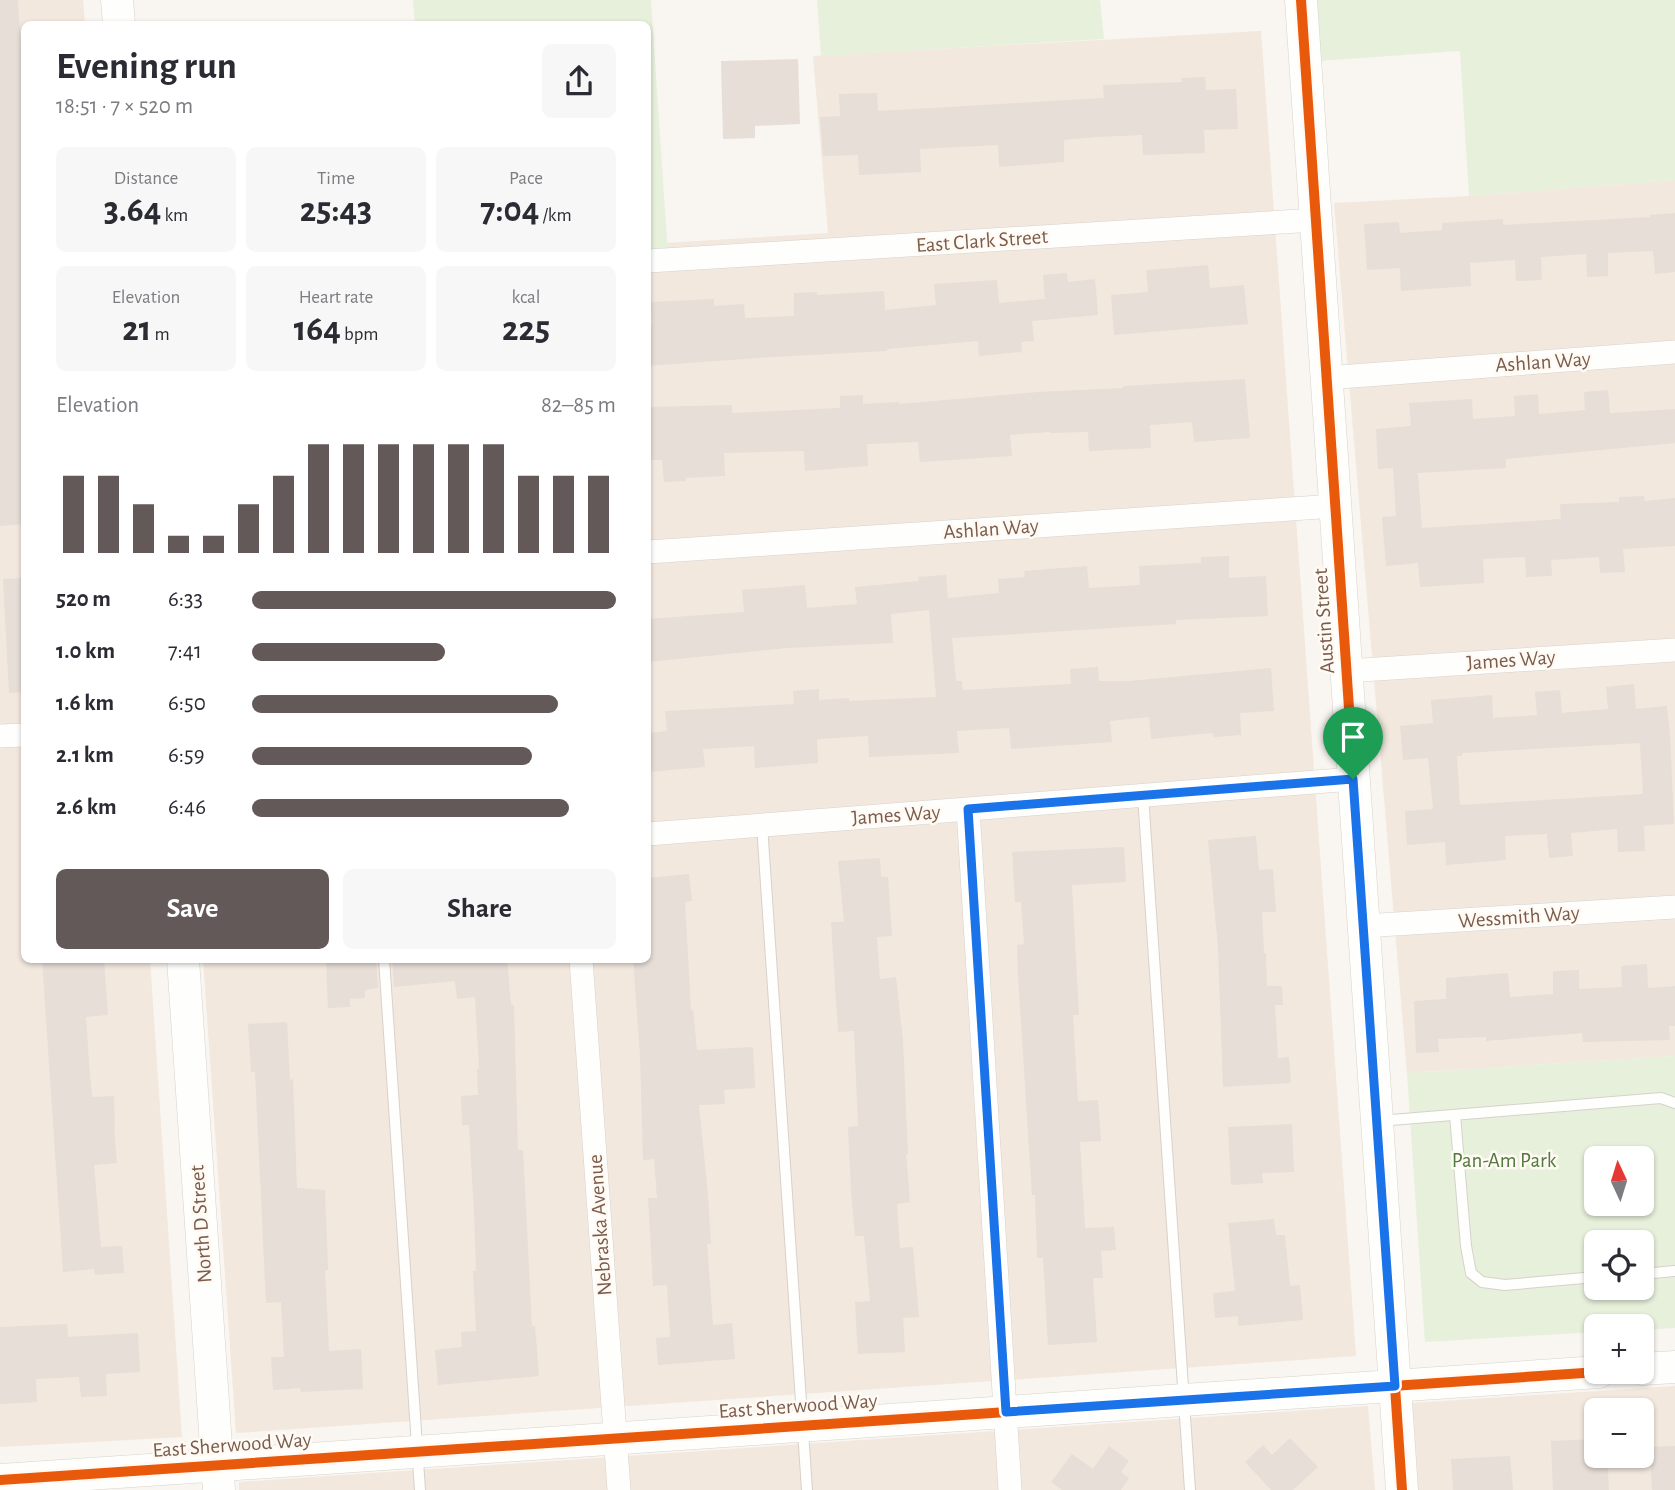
<!DOCTYPE html>
<html lang="en">
<head>
<meta charset="utf-8">
<style>
	body { margin:0; font-family:"Alegreya Sans",sans-serif; background:#f7f7f7; color:#2b2b33; height:100vh; display:flex; flex-direction:column; font-size:26px; white-space:nowrap }
	* { box-sizing:border-box; margin:0 }
	p { font-size:23px; color:#7c7c81 }
	.icon { flex:none; width:38px; height:38px; fill:none; stroke:currentColor; stroke-width:2; stroke-linecap:round; stroke-linejoin:round }
	.map { position:relative; flex:1; overflow:hidden }
	.side { position:absolute; left:21px; top:21px; width:630px; height:942px; display:flex; flex-direction:column; background:#fff; border-radius:10px; box-shadow:0 2px 5px #0004 }
	.side>* { flex:none }
	.needle { width:46px; rotate:356deg }
	.controls { position:absolute; left:1584px; top:1146px; display:grid; gap:14px }
	.controls a { display:grid; place-items:center; width:70px; height:70px; border-radius:10px; background:#fff; box-shadow:0 2px 5px #0004; font-size:35px }
	.pin { position:absolute; display:grid; place-items:center; width:60px; height:60px; color:#fff; margin:-72px -30px; border-radius:50% 50% 50% 0; rotate:-45deg; box-shadow:0 0 7px #0007 }
	.pin .icon { rotate:45deg }
	.round { display:grid; place-items:center; flex:none; width:74px; height:74px; border-radius:10px; background:#f7f7f7 }
	.head { display:flex; align-items:center; justify-content:space-between; height:119px; padding:0 35px }
	h1 { font-size:38px; font-weight:600; line-height:52px }
	.figures { display:grid; grid-template-columns:repeat(3,1fr); gap:10px; height:119px; padding:7px 35px }
	.figures div { display:grid; align-content:center; border-radius:10px; background:#f7f7f7; text-align:center }
	.figures b { font-size:35px; font-weight:600 }
	.figures small { font-size:19px; font-weight:400 }
	.figures p { font-size:19px }
	.chart { height:196px; padding:14px 35px }
	.chart p { display:flex; justify-content:space-between }
	.chart svg { width:100%; height:126px; margin-top:7px; stroke:#625958; stroke-width:6 }
	.action { display:flex; gap:14px; margin-top:auto; padding:14px 35px }
	.action a { flex:1; height:80px; border-radius:10px; background:#625958; color:#fff; font-size:28px; font-weight:600; line-height:80px; text-align:center }
	.action a+a { background:#f7f7f7; color:#2b2b33 }
	ul { padding:0 35px; list-style:none; font-size:23px }
	li { display:grid; grid-template-columns:112px 84px 1fr; align-items:center; height:52px }
	li i { height:18px; border-radius:9px; background:#625958 }
	.map>svg:first-child { display:block }
	.residential { fill:#f2e8de; fill-rule:evenodd }
	.green { fill:#e7f0db; fill-rule:evenodd }
	.building { fill:#e6ded7; fill-rule:evenodd }
	.lines { fill:none; stroke-linecap:round; stroke-linejoin:round }
	.lane-casing { stroke:#d7d1cb; stroke-width:12 }
	.street-casing { stroke:#d7d1cb; stroke-width:24 }
	.secondary-casing { stroke:#d9d2cb; stroke-width:33 }
	.lane { stroke:#fefefd; stroke-width:10 }
	.street { stroke:#fefefd; stroke-width:23 }
	.secondary { stroke:#fefefd; stroke-width:32 }
	.cycleway-casing { stroke:#fffaf3; stroke-width:15 }
	.cycleway { stroke:#e8590c; stroke-width:10 }
	.route-casing { stroke:#fff; stroke-width:14 }
	.route { stroke:#1a73e8; stroke-width:9 }
	.labels { text-anchor:middle; dominant-baseline:central; stroke-width:5; stroke-linejoin:round; paint-order:stroke }
	.street-label { font-size:21px; fill:#7a5c4d; stroke:#fffaf3 }
	.park-label { font-size:21px; fill:#537a41; stroke:#fffaf3 }
</style>
</head>
<body>
<div class="map">
<svg width="1675" height="1490" viewBox="0 0 1675 1490">
	<rect width="100%" height="100%" fill="#f9f5f0"/>
	<!-- residential -->
	<path class="residential" d="M0 0H83L85 24H24V959H150L182 1437 0 1447Z
		M1261 31 1356 1356 236 1433 203 959H648V244L828 233 813 56Z
		M1675 180V1056L1407 1073 1334 203 1469 196Z
		M1675 1386V1490H1416L1411 1403ZM1596 1410H1642V1456H1596Z
		M1368 1406 1375 1490H239V1482Z"/>
	<!-- green -->
	<path class="green" d="M413 0H651L669 270 648 271V24H415Z
		M817 0H1100L1104 39 821 56Z
		M1286 0H1675V180L1469 196 1460 51 1291 63Z
		M1675 1056V1328L1642 1330V1326H1596V1332L1425 1342 1407 1073ZM1596 1158H1642V1204H1596ZM1596 1242H1642V1288H1596Z"/>
	<!-- building -->
	<path class="building" d="M0 0H18L24 95V524L0 526Z
		M798 59 800 124 755 126V138L723 139 721 61Z
		M1205 77 1206 90 1236 89 1238 129 1204 130 1205 153 1143 155 1142 135 1097 137 1064 140V162L999 167 998 145 920 149 921 172 859 175 858 155 823 156 820 117 840 116 839 94 877 93 878 111 1104 98 1103 85 1182 82 1181 78Z
		M1675 213V272L1655 274 1653 251 1608 253V276L1587 277 1586 254 1541 257 1542 280 1516 281 1515 260 1470 263 1471 286 1401 291 1400 268 1367 270 1364 224 1399 222 1400 233 1442 230V223L1503 219V225L1650 217V215Z
		M1208 265 1210 288 1244 285 1248 324 1114 335 1111 295 1148 292 1146 270Z
		M1067 273 1068 282 1095 279 1098 315 1032 321 1034 341 1021 342 1022 352 979 356 978 341 887 349V351L772 357 648 366V325H652L651 302 714 299V306L744 304 745 318 794 316V293L817 292V295L884 291 885 310 936 305 934 284 997 280 999 303 1045 299 1043 275Z
		M1245 379 1250 438 1194 442 1192 422 1150 425 1151 448 1089 451 1088 432 1050 433V432L1010 435 1012 456 920 462 918 442 867 444 868 466 805 471 804 451 724 453 725 476 686 478V481L664 482 662 460H648V407L732 405V413L775 411 840 408V396L863 395V404L899 402V404L1038 392 1123 388V386Z
		M1608 390 1610 413 1675 409V443L1506 459V468L1418 473 1422 528 1561 519 1560 504 1619 502V497L1644 496 1645 501 1675 498V546L1623 549 1625 572 1600 573 1599 557 1551 560 1552 576 1526 577 1525 557 1483 559 1484 583 1420 587 1418 563 1386 566 1382 517 1396 516 1393 468 1378 469 1376 429 1411 426 1409 403 1472 399 1473 419 1515 416 1514 396 1538 394 1539 414 1585 410 1584 392Z
		M1229 556V578L1266 576 1268 616 1176 620V624L952 638 956 681H962L963 690 1071 684 1070 669 1098 667 1099 681H1129L1271 668 1274 711 1240 713 1241 735 1214 737 1213 733 1151 739 1149 717 1110 721 1112 742 1011 749 1009 728 957 731 959 753 869 757 868 736 817 739 818 763 755 768 754 746 703 749 705 767 649 772 648 733 667 731 665 711 794 704 793 691 819 689V700L849 698V701L936 697 929 610 891 614 893 643 786 648 648 662V619L744 612 742 590 805 585 807 608 857 604 855 587 919 581 918 577 946 575 948 598 999 593 998 579 1025 577 1024 571 1087 566 1089 588 1140 585 1139 566 1201 563V557Z
		M24 578V692L9 693 3 579Z
		M1634 684 1636 709 1667 706 1670 736 1674 824 1644 826 1645 851 1618 852 1617 829 1571 833 1573 856 1549 858 1547 834 1505 836 1506 860 1446 865 1445 842 1407 845 1405 811 1433 809 1428 758 1403 760 1400 726 1433 723 1431 700 1492 695 1493 718 1537 715 1535 692 1560 690 1562 713 1608 709 1606 687ZM1640 743 1643 794 1460 805 1457 756H1462V753Z
		M1256 836 1259 870 1273 869 1276 912H1262L1264 953H1266L1267 986H1282L1283 1005H1275L1278 1058 1289 1057 1291 1083 1223 1087 1218 948 1208 840Z
		M1124 847 1126 882 1072 885 1079 1015H1073L1078 1101 1098 1100 1101 1141 1080 1142 1085 1228 1114 1227 1116 1250 1101 1251 1103 1278H1093L1097 1342 1048 1345 1043 1258H1037L1035 1195H1032L1018 976 1017 945 1024 944 1021 902H1015L1012 852Z
		M880 858 881 877H888L892 936 877 937 880 979 896 977 903 1041 908 1154H906L910 1202 897 1204 900 1248 913 1247 919 1317 903 1318 905 1352 858 1354 855 1302 870 1301 864 1236H855L851 1191 848 1127 858 1126 854 1031 838 1032 831 922H844L838 861Z
		M689 874 692 901 685 902 691 1010H693L697 1050 753 1047 755 1088 724 1090 725 1104 699 1105 708 1195 711 1244H707L713 1325 732 1323 735 1359 658 1365 656 1338 670 1337 667 1285 653 1286 648 1198H657L654 1159 643 1160 640 1054 633 959H648V878Z
		M42 959H104L108 1015 86 1017 89 1062 92 1097 114 1096 115 1126H114L117 1163 94 1165 101 1247 122 1246 124 1273 95 1275 94 1269 63 1272Z
		M326 959H376L378 988 365 990V998L350 999V1007L328 1008Z
		M392 959H507L511 1005H514L518 1150H523L532 1326H535L539 1376 438 1385 435 1350 462 1347 461 1332 476 1331 473 1271H476L474 1212 469 1125H462L461 1096 478 1095 477 1069H479L475 997 457 999 455 981 394 987Z
		M1647 964 1648 988 1675 986V1026H1669L1670 1040 1583 1042 1582 1033 1486 1041V1037L1438 1039 1439 1052 1416 1053 1414 1001 1446 999V978L1508 973 1510 997 1553 994V971L1579 970V989L1622 987 1621 966Z
		M287 1022 290 1080 293 1079 297 1188 325 1190 328 1270H325L329 1351 361 1349 363 1389 301 1392 300 1388 273 1390 271 1357H284L281 1302 266 1303 255 1072H251L248 1024Z
		M1292 1124 1294 1172 1262 1173 1263 1183 1231 1185 1228 1127Z
		M1274 1219 1276 1235H1285L1290 1286 1300 1285 1303 1320 1238 1326V1316L1215 1318 1213 1293 1235 1291 1228 1223Z
		M67 1324 68 1337 138 1333 140 1372 106 1374 107 1396 81 1397 79 1377 36 1379 37 1402 0 1404V1327Z
		M1290 1438 1318 1467 1293 1490H1271L1245 1462 1263 1445 1272 1455Z
		M1596 1439V1456H1607L1609 1490H1553L1551 1441Z
		M1109 1446 1129 1461 1121 1472 1129 1478 1121 1490H1062L1051 1482 1072 1454 1093 1469Z
		M1675 1446V1490H1652L1650 1447Z
		M1510 1456 1513 1490H1453L1451 1459Z"/>
	<g class="lines">
		<!-- lane casing -->
		<g class="lane-casing">
			<path id="lane" d="M1143 795 1190 1490
				M762 825 807 1490
				M384 959 420 1490
				M1455 1115 1466 1246 1471 1273 1482 1282 1505 1285 1596 1277
				M1379 1121 1661 1098 1675 1103
				M1642 1274 1675 1271"/>
		</g>
		<!-- street casing -->
		<g class="street-casing">
			<path id="street" d="M648 261 1316 220
				M1326 378 1675 352
				M648 552 1335 506
				M1346 671 1675 650
				M0 736 24 735
				M968 809 1010 1490
				M648 834 1353 779
				M1363 926 1675 907
				M581 959 619 1490"/>
		</g>
		<!-- secondary casing -->
		<g class="secondary-casing">
			<path id="secondary" d="M117 0 119 24
				M1301 0 1402 1490
				M183 959 219 1490
				M1642 1369 1675 1367
				M0 1480 1599 1372"/>
		</g>
		<!-- lane -->
		<use href="#lane" class="lane"/>
		<!-- street -->
		<use href="#street" class="street"/>
		<!-- secondary -->
		<use href="#secondary" class="secondary"/>
		<!-- cycleway casing -->
		<g class="cycleway-casing">
			<path id="cycleway" d="M1301 0 1402 1490
				M0 1480 1599 1372"/>
		</g>
		<!-- cycleway -->
		<use href="#cycleway" class="cycleway"/>
	</g>
	<g class="lines">
		<!-- route casing -->
		<g class="route-casing">
			<path id="route" d="M1353 779 1395 1386 1006 1412 968 809Z"/>
		</g>
		<!-- route -->
		<use href="#route" class="route"/>
	</g>
	<g class="labels">
		<!-- street labels -->
		<g class="street-label">
			<text transform="translate(982 241) rotate(-4)">East Clark Street</text>
			<text transform="translate(1543 362) rotate(-4)">Ashlan Way</text>
			<text transform="translate(991 529) rotate(-4)">Ashlan Way</text>
			<text transform="translate(1324 621) rotate(-94)">Austin Street</text>
			<text transform="translate(1511 660) rotate(-4)">James Way</text>
			<text transform="translate(896 815) rotate(-4)">James Way</text>
			<text transform="translate(1519 917) rotate(-4)">Wessmith Way</text>
			<text transform="translate(201 1224) rotate(-94)">North D Street</text>
			<text transform="translate(600 1225) rotate(-94)">Nebraska Avenue</text>
			<text transform="translate(798 1406) rotate(-4)">East Sherwood Way</text>
			<text transform="translate(232 1445) rotate(-4)">East Sherwood Way</text>
		</g>
		<!-- park labels -->
		<g class="park-label">
			<text x="1504" y="1160">Pan-Am Park</text>
		</g>
	</g>
</svg>
<div class="controls">
<a><svg class="needle" viewBox="-14 -14 28 28"><path d="M0-13l5 13h-10z" fill="#e53935"/><path d="M0 13l5-13h-10z" fill="#7c7c81"/></svg></a>
<a><svg class="icon" aria-label="locate" viewBox="0 0 24 24"><circle cx="12" cy="12" r="6"/><path d="M12 2v4M12 18v4M2 12h4M18 12h4"/></svg></a>
<a>+</a>
<a>−</a>
</div>
<div class="pin" style="left:1353px;top:779px;background:#1e9e55"><svg class="icon" aria-label="arrive" viewBox="0 0 24 24"><path d="M6 21V4h12l-3 4 3 4H6"/></svg></div>
<section class="side">
<div class="head"><div><h1>Evening run</h1><p>18:51 · 7 × 520 m</p></div><a class="round"><svg class="icon" aria-label="share" viewBox="0 0 24 24"><path d="M12 15V3M7 8l5-5 5 5M5 13v7h14v-7"/></svg></a></div>
<div class="figures">
<div><p>Distance</p><b>3.64<small> km</small></b></div>
<div><p>Time</p><b>25:43</b></div>
<div><p>Pace</p><b>7:04<small> /km</small></b></div>
</div>
<div class="figures">
<div><p>Elevation</p><b>21<small> m</small></b></div>
<div><p>Heart rate</p><b>164<small> bpm</small></b></div>
<div><p>kcal</p><b>225</b></div>
</div>
<div class="chart"><p><span>Elevation</span>82–85 m</p>
<svg viewBox="0 0 160 44" preserveAspectRatio="none"><path d="M5 44V17M15 44V17M25 44V27M35 44V38M45 44V38M55 44V27M65 44V17M75 44V6M85 44V6M95 44V6M105 44V6M115 44V6M125 44V6M135 44V17M145 44V17M155 44V17"/></svg>
</div>
<ul>
<li><b>520 m</b>6:33<i style="width:100%"></i></li>
<li><b>1.0 km</b>7:41<i style="width:53%"></i></li>
<li><b>1.6 km</b>6:50<i style="width:84%"></i></li>
<li><b>2.1 km</b>6:59<i style="width:77%"></i></li>
<li><b>2.6 km</b>6:46<i style="width:87%"></i></li>
</ul>
<div class="action"><a>Save</a><a>Share</a></div>
</section>
</div>
</body>
</html>
